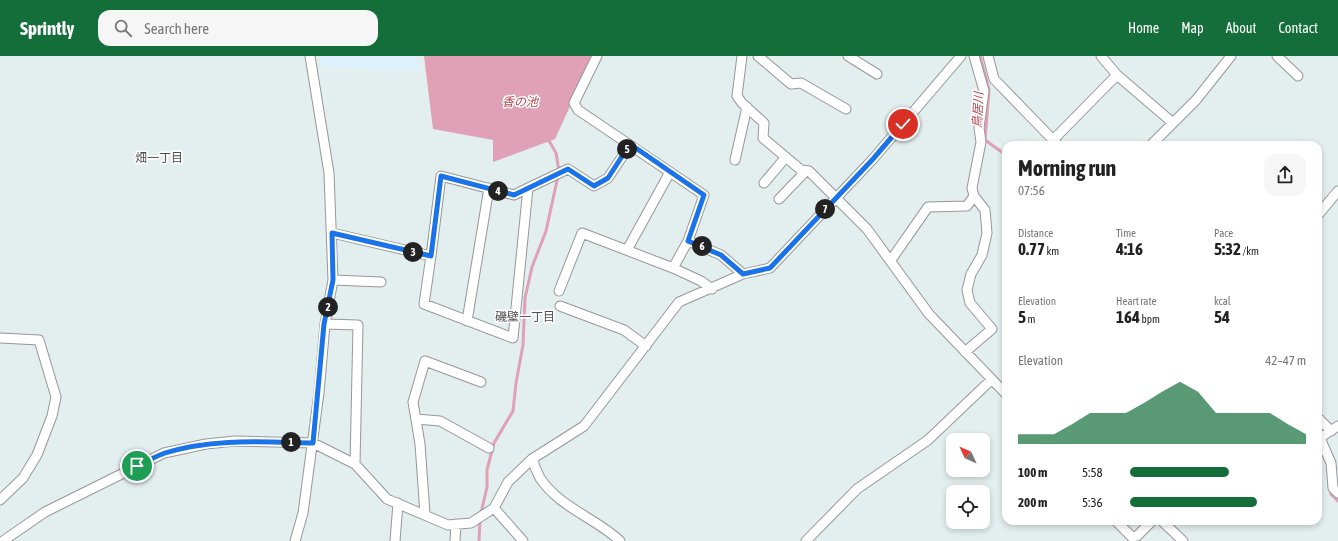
<!DOCTYPE html>
<html lang="en">
<head>
<meta charset="utf-8">
<style>
	body { margin:0; font-family:"Asap Condensed","Noto Sans JP",sans-serif; background:#f6f6f6; color:#222; height:100vh; display:flex; flex-direction:column; font-size:15px; white-space:nowrap }
	* { box-sizing:border-box; margin:0 }
	p { font-size:13px; color:#767676 }
	.icon { flex:none; width:22px; height:22px; fill:none; stroke:currentColor; stroke-width:2; stroke-linecap:round; stroke-linejoin:round }
	.map { position:relative; flex:1; overflow:hidden }
	.details { position:absolute; left:1002px; top:85px; width:320px; height:384px; display:flex; flex-direction:column; background:#fff; border-radius:12px; box-shadow:0 2px 6px #0003 }
	.details>* { flex:none }
	.needle { width:26px; rotate:314deg }
	.tools { position:absolute; left:946px; top:377px; display:grid; gap:8px }
	.tools a { display:grid; place-items:center; width:44px; height:44px; border-radius:8px; background:#fff; box-shadow:0 2px 6px #0003; font-size:20px }
	.pin { position:absolute; display:grid; place-items:center; width:34px; height:34px; color:#fff; margin:-17px; border:2px solid #fff; border-radius:50%; box-shadow:0 1px 4px #0007 }
	.km { position:absolute; width:20px; height:20px; margin:-10px; border-radius:50%; background:#222; color:#fff; font-size:11px; line-height:20px; text-align:center }
	.round { display:grid; place-items:center; flex:none; width:42px; height:42px; border-radius:12px; background:#f6f6f6 }
	.head { display:flex; align-items:center; justify-content:space-between; height:68px; padding:0 16px }
	h1 { font-size:22px; font-weight:700; line-height:30px }
	.metrics { display:grid; grid-template-columns:repeat(3,1fr); gap:6px; height:68px; padding:4px 16px }
	.metrics div { display:grid; align-content:center }
	.metrics b { font-size:17px; font-weight:700 }
	.metrics small { font-size:11px; font-weight:400 }
	.metrics p { font-size:11px }
	.chart { height:112px; padding:8px 16px }
	.chart p { display:flex; justify-content:space-between }
	.chart svg { width:100%; height:72px; margin-top:4px; fill:#136e39; opacity:.7 }
	ul { padding:0 16px; list-style:none; font-size:13px }
	li { display:grid; grid-template-columns:64px 48px 1fr; align-items:center; height:30px }
	li i { height:10px; border-radius:5px; background:#136e39 }
	header { display:flex; align-items:center; gap:24px; box-sizing:border-box; height:56px; padding:0 20px; background:#136e39; color:#fff }
	header strong { font-size:19px }
	nav { display:flex; gap:22px; margin-inline-start:auto; font-size:14px }
	.search { width:280px; height:36px; background:#f6f6f6; display:flex; align-items:center; gap:10px; box-sizing:border-box; padding:0 14px; border-radius:12px; color:#767676; font-size:15px }
	.map>svg:first-child { display:block }
	.education { fill:#dcf0ff }
	.water { fill:#e0a0b6 }
	.lines { fill:none; stroke-linecap:round; stroke-linejoin:round }
	.stream { stroke:#e0a0b6; stroke-width:3 }
	.minor-casing { stroke:#979797; stroke-width:11 }
	.minor { stroke:#fff; stroke-width:9 }
	.route-casing { stroke:#fff; stroke-width:8 }
	.route { stroke:#1a73e8; stroke-width:5 }
	.labels { text-anchor:middle; dominant-baseline:central; stroke-width:3; stroke-linejoin:round; paint-order:stroke }
	.water-label { font-size:12px; font-style:italic; fill:#b3444c; stroke:#fff }
	.neighbourhood-label { font-size:12px; fill:#505050; stroke:#fff }
</style>
</head>
<body>
<header>
<strong>Sprintly</strong>
<div class="search"><svg class="icon" aria-label="search" viewBox="0 0 24 24"><circle cx="10" cy="10" r="6"/><path d="M15 15l6 6"/></svg>Search here</div>
<nav><a>Home</a><a>Map</a><a>About</a><a>Contact</a></nav>
</header>
<div class="map">
<svg width="1338" height="485" viewBox="0 0 1338 485">
	<rect width="100%" height="100%" fill="#e3eeef"/>
	<!-- education -->
	<path class="education" d="M319 0H416L420 14 323 11Z"/>
	<!-- water -->
	<path class="water" d="M424 0H593L555 83 493 106V84L433 73Z"/>
	<g class="lines">
		<!-- stream -->
		<path class="stream" d="M980 0 989 34 985 84 1006 99
			M548 83 556 97 559 115
			M1318 390 1322 397
			M1331 433V438L1338 445
			M481 457 487 431V414L494 387 513 355 516 327 523 289 525 242 532 211 546 175 558 120
			M479 485 480 463"/>
		<!-- minor casing -->
		<g class="minor-casing">
			<path id="minor" d="M597 0 574 47 578 54 704 139 688 185 673 212 701 225 712 233
				M742 0 737 40 742 47 764 67 763 82 801 114 809 115 867 173 929 258 1006 338
				M758 0 791 28 801 27 846 53
				M848 0 877 18
				M988 0 994 23 1058 89
				M1101 0 1117 19 1173 67
				M1277 0 1298 20
				M1053 84 1117 19
				M1151 89 1196 44 1231 0
				M735 104 747 51
				M764 127 786 101
				M528 132 568 113 594 130 608 122 630 89
				M779 143 806 115
				M1318 159 1338 135
				M332 177 431 200 424 248 513 282 528 132 514 139 441 120 431 200
				M688 185 721 199 743 218
				M627 194 670 116
				M891 204 928 151 967 150 974 140
				M333 224 381 226
				M559 235 582 177 673 212
				M560 250 624 274 646 290
				M467 265 489 132
				M325 268 358 269 355 408
				M0 282 39 284 56 341 52 360 37 399 23 422 0 444
				M965 296 992 273 970 247 967 234 971 218 982 199 987 177 985 154 974 140 972 132 981 86 979 72 984 35 974 0
				M1318 362 1331 375
				M416 363 440 365 489 392
				M1320 382 1331 407 1333 432 1338 437
				M1318 383 1338 370
				M532 403C534 409 537 416 540 422 560 452 596 462 620 485
				M494 452 523 485
				M425 458 420 388 413 346 425 305 481 326
				M1116 465 1132 481 1137 480 1152 465
				M1162 465 1183 485
				M3 485 45 456 164 397 206 388 235 385 313 387 355 408 387 443 448 469 471 467 494 452 508 426 532 403 584 370 679 246 743 218 770 212 873 103 961 0
				M295 485 303 457 319 337 325 268 333 224 329 117 310 0
				M395 485 398 447
				M455 485 456 468
				M806 485 857 433 928 384 991 324"/>
		</g>
		<!-- minor -->
		<use href="#minor" class="minor"/>
	</g>
	<g class="lines">
		<!-- route casing -->
		<g class="route-casing">
			<path id="route" d="M137 410C146 406 156 400 165 397 213 382 263 386 313 387L324 268 333 224 332 177 431 200 441 120 514 139 568 113 594 130 608 122 630 88 704 139 688 185 721 199 743 218 770 212 873 103 903 68"/>
		</g>
		<!-- route -->
		<use href="#route" class="route"/>
	</g>
	<g class="labels">
		<!-- water labels -->
		<g class="water-label">
			<text x="520" y="46">香の池</text>
			<text transform="translate(978 54) rotate(-87)">鳥居川</text>
		</g>
		<!-- neighbourhood labels -->
		<g class="neighbourhood-label">
			<text x="159" y="102">畑一丁目</text>
			<text x="525" y="261">磯壁一丁目</text>
		</g>
	</g>
</svg>
<div class="tools">
<a><svg class="needle" viewBox="-14 -14 28 28"><path d="M0-13l5 13h-10z" fill="#e53935"/><path d="M0 13l5-13h-10z" fill="#767676"/></svg></a>
<a><svg class="icon" aria-label="locate" viewBox="0 0 24 24"><circle cx="12" cy="12" r="6"/><path d="M12 2v4M12 18v4M2 12h4M18 12h4"/></svg></a>
</div>
<div class="pin" style="left:137px;top:410px;background:#1e9e55"><svg class="icon" aria-label="arrive" viewBox="0 0 24 24"><path d="M6 21V4h12l-3 4 3 4H6"/></svg></div>
<div class="pin" style="left:903px;top:68px;background:#d93025"><svg class="icon" aria-label="check" viewBox="0 0 24 24"><path d="M5 12l5 5 9-10"/></svg></div>
<b class="km" style="left:291px;top:386px">1</b>
<b class="km" style="left:328px;top:251px">2</b>
<b class="km" style="left:413px;top:196px">3</b>
<b class="km" style="left:498px;top:135px">4</b>
<b class="km" style="left:627px;top:93px">5</b>
<b class="km" style="left:702px;top:190px">6</b>
<b class="km" style="left:825px;top:153px">7</b>
<section class="details">
<div class="head"><div><h1>Morning run</h1><p>07:56</p></div><a class="round"><svg class="icon" aria-label="share" viewBox="0 0 24 24"><path d="M12 15V3M7 8l5-5 5 5M5 13v7h14v-7"/></svg></a></div>
<div class="metrics">
<div><p>Distance</p><b>0.77<small> km</small></b></div>
<div><p>Time</p><b>4:16</b></div>
<div><p>Pace</p><b>5:32<small> /km</small></b></div>
</div>
<div class="metrics">
<div><p>Elevation</p><b>5<small> m</small></b></div>
<div><p>Heart rate</p><b>164<small> bpm</small></b></div>
<div><p>kcal</p><b>54</b></div>
</div>
<div class="chart"><p><span>Elevation</span>42–47 m</p>
<svg viewBox="0 0 160 44" preserveAspectRatio="none"><path d="M0 44V38L10 38L20 38L30 32L40 25L50 25L60 25L70 19L80 12L90 6L100 12L110 25L120 25L130 25L140 25L150 32L160 38V44z"/></svg>
</div>
<ul>
<li><b>100 m</b>5:58<i style="width:56%"></i></li>
<li><b>200 m</b>5:36<i style="width:72%"></i></li>
</ul>
</section>
</div>
</body>
</html>
